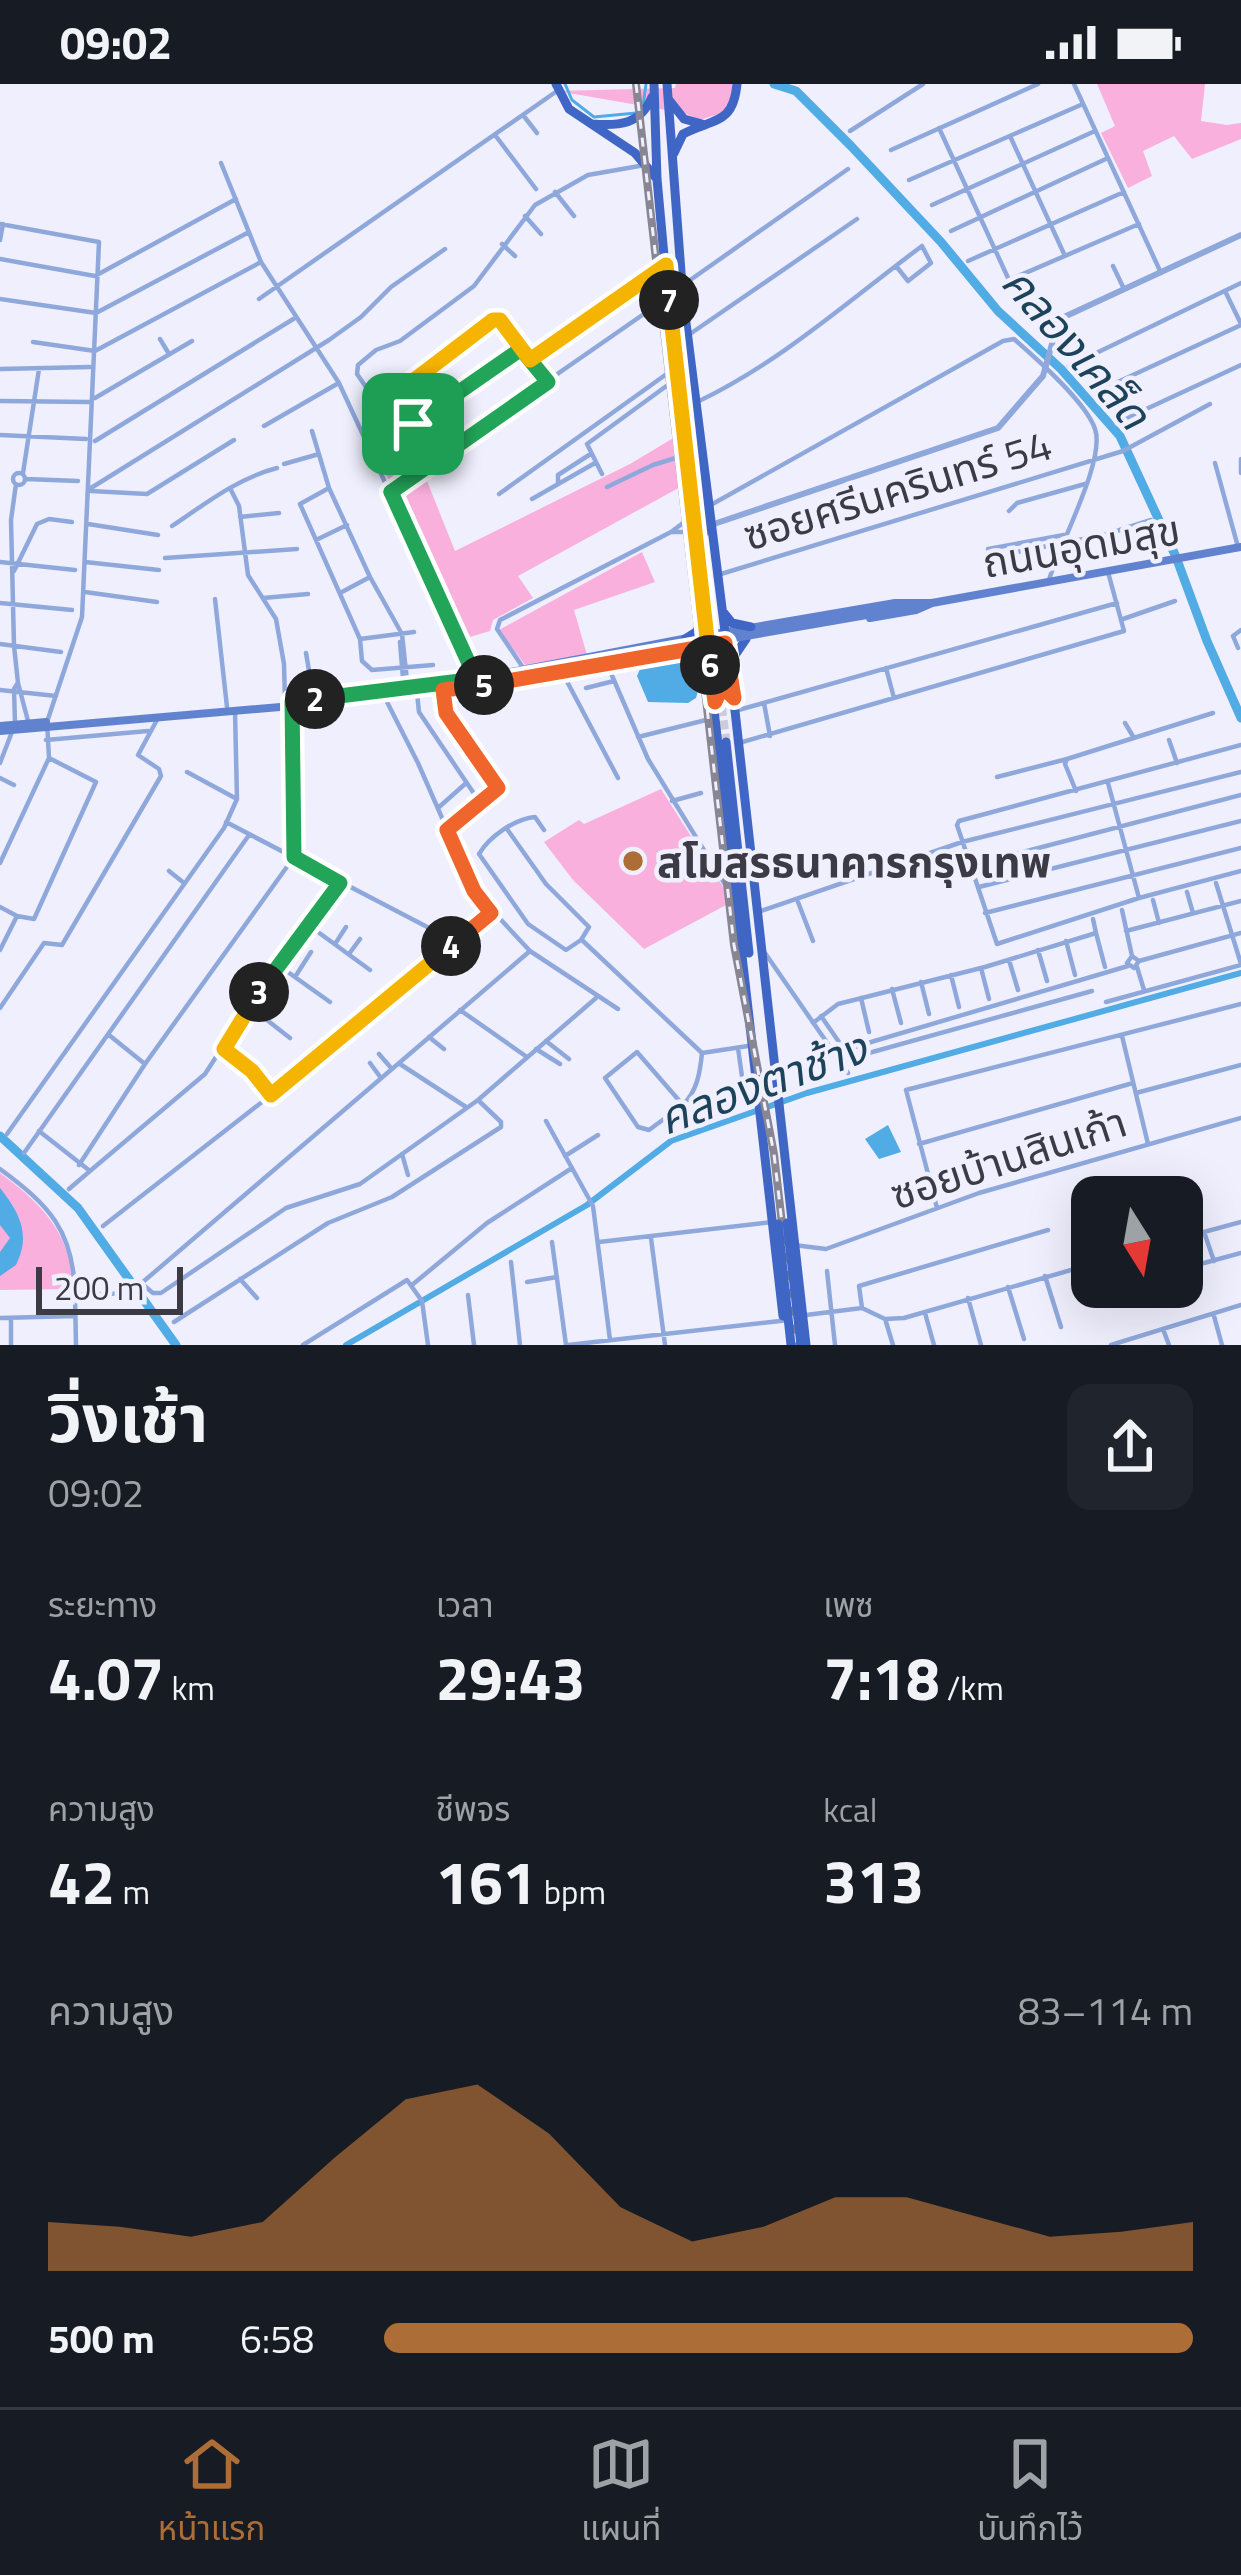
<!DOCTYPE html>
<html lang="th">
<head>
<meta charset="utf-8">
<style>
	body { margin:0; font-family:"Titillium Web","Noto Sans Thai",sans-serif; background:#20242c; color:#f1f3f6; height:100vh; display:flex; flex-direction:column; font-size:45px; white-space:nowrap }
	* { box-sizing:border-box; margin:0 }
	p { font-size:39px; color:#9ea1a6 }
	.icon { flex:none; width:66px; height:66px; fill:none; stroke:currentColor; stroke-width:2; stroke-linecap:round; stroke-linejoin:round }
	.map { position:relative; height:1261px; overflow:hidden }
	.side { display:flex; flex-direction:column; background:#171b24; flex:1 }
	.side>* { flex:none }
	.needle { width:78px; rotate:169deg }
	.buttons { position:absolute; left:1071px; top:1092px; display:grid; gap:24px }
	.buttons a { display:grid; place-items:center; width:132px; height:132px; border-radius:24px; background:#171b24; box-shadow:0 12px 48px #0002; font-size:60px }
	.scale { position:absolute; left:36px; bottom:30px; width:147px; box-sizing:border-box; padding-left:12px; border:6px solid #3c3b45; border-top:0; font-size:33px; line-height:42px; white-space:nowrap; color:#3c3b45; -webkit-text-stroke:9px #f0effe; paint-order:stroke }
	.pin { position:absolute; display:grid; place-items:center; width:102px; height:102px; color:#fff; margin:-51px; border-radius:24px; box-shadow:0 6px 18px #0006 }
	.km { position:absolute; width:60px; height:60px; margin:-30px; border-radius:50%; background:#222; color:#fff; font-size:33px; line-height:60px; text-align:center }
	.round { display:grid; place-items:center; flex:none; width:126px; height:126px; border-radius:24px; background:#20242c }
	.headline { display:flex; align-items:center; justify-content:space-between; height:204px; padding:0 48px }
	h1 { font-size:66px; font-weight:700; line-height:90px }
	.figures { display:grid; grid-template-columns:repeat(3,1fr); gap:18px; height:204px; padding:12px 48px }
	.figures div { display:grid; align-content:center }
	.figures b { font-size:60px; font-weight:700 }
	.figures small { font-size:33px; font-weight:400 }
	.figures p { font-size:33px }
	.chart { height:336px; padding:24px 48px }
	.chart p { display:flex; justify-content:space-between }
	.chart svg { width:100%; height:216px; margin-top:12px; fill:#ad6d36; opacity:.7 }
	ul { padding:0 48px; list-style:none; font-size:39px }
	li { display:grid; grid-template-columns:192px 144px 1fr; align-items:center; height:90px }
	li i { height:30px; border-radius:15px; background:#ad6d36 }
	.status { display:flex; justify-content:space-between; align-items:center; height:84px; padding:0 60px; background:#171b24; direction:ltr }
	.status svg { height:33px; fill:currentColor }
	.dock { display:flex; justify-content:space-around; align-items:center; height:168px; border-top:3px solid #363941; background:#171b24; font-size:33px; color:#9ea1a6 }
	.dock a { display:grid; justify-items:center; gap:6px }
	.dock .active { color:#ad6d36 }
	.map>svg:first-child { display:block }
	.green { fill:#f9b0dd }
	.water { fill:#51abe4 }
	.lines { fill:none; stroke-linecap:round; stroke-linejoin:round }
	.stream { stroke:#51abe4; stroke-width:3 }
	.canal { stroke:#51abe4; stroke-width:6 }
	.river { stroke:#51abe4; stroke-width:9 }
	.primary-tunnel { stroke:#cccbd9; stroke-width:9; stroke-dasharray:9 4.5; stroke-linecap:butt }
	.minor { stroke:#8fa8dc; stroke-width:4.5 }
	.tertiary { stroke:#8fa8dc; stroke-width:6 }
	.secondary { stroke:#6183cf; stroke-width:8 }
	.primary { stroke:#3f66c4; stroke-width:9 }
	.rail-casing { stroke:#878692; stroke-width:8 }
	.rail { stroke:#f0effe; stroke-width:3; stroke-dasharray:9; stroke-linecap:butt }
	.secondary-bridge { stroke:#6183cf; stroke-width:8 }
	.primary-bridge { stroke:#3f66c4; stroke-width:9 }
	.split-1-casing { stroke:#fff; stroke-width:24 }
	.split-2-casing { stroke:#fff; stroke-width:24 }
	.split-3-casing { stroke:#fff; stroke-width:24 }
	.split-4-casing { stroke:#fff; stroke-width:24 }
	.split-5-casing { stroke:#fff; stroke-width:24 }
	.split-6-casing { stroke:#fff; stroke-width:24 }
	.split-7-casing { stroke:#fff; stroke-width:24 }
	.split-8-casing { stroke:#fff; stroke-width:24 }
	.split-1 { stroke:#22a559; stroke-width:15 }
	.split-2 { stroke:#22a559; stroke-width:15 }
	.split-3 { stroke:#22a559; stroke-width:15 }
	.split-4 { stroke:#f5b400; stroke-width:15 }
	.split-5 { stroke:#f0652b; stroke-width:15 }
	.split-6 { stroke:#f0652b; stroke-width:15 }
	.split-7 { stroke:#f5b400; stroke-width:15 }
	.split-8 { stroke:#f5b400; stroke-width:15 }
	.poi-dot { fill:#ad6d36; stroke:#f0effe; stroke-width:4.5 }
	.labels { text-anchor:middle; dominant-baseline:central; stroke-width:9; stroke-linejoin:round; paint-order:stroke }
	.street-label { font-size:42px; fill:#3c3b45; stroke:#f0effe }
	.poi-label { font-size:42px; font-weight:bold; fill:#3c3b45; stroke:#f0effe; text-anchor:start }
	.water-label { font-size:45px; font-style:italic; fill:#1d435b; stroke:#f0effe }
</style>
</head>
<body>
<div class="status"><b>09:02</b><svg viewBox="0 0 49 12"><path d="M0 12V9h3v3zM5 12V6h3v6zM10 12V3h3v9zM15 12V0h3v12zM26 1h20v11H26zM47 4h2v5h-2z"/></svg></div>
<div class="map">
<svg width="1241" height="1261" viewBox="0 0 1241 1261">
	<rect width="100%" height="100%" fill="#f0effe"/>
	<!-- green -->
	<path class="green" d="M676 0H733L731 17 722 29 700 36 684 29 557 7 675 4Z
		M1097 0H1205L1201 37 1227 41 1241 39V55L1192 75 1174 52 1143 67 1152 92 1128 104 1101 49 1115 42Z
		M396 334 411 357 455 467 630 380 680 350 684 401 518 492 533 514 493 536 490 547 463 555 367 349Z
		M642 468 655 498 574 526 587 571 526 582 499 546Z
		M661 705 725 806 726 821 644 865 573 796 544 758 579 736 584 740Z
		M0 1089C42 1120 72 1150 73 1205L0 1206Z"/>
	<!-- water -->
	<path class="water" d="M682 577C695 583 701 601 696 614L688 619 648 618 637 592 640 585Z
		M888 1041 901 1068 879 1075 865 1055Z
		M0 1104C20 1129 31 1151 16 1181L0 1192V1168L10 1154 0 1141Z"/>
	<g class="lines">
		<!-- stream -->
		<path class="stream" d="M565 0 572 16 594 33 636 29
			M643 22 646 0"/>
		<!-- canal -->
		<path class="canal" d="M346 1261 587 1121 671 1057 807 1009 1241 889"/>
		<!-- river -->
		<path class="river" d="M774 0 796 7 851 62 941 158 998 227 1061 285 1120 352 1176 473 1207 557 1241 634
			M0 1052 78 1124 176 1261"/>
		<!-- primary-tunnel -->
		<path class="primary-tunnel" d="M699 449 726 658"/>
		<!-- minor -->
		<path class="minor" d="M1074 0 1161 189
			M523 31 537 49
			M939 44 1009 196 1139 140
			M850 47 923 0
			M495 51 536 105
			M1010 52 1065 172
			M891 66 1038 0
			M221 79 261 178 339 299 476 595
			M909 96 1083 20
			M555 108 574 132
			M932 121 1095 47
			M525 132 541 150
			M0 140 99 158 82 533 47 638 49 674
			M951 147 1108 74
			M0 156 3 140
			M502 160 515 172
			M0 175 95 192 236 115
			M968 177 1124 108
			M1113 182 1124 205
			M686 199 848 85
			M1241 199 1086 274 1129 333 1241 281
			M1226 209 1241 240
			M0 215 96 229 249 148
			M259 215 557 7
			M690 250 857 135
			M160 255 169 270
			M33 258 95 267 261 178
			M521 265 417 339 409 338 395 317 396 310 496 234 499 235 547 298
			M529 276 666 181
			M1069 282 1086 274
			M0 285 90 283
			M366 303 357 290 358 281 376 266 400 257 474 202 535 121 588 91 645 81
			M1107 303 1241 241
			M95 314 192 257
			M0 317 89 318
			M697 318C781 278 848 217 922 162L931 179 908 197 896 182
			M1116 340 1129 333
			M264 342 337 300
			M312 347 329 404 370 493 402 550 408 606
			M0 351 86 355
			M95 357 295 234
			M1241 375V389
			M1215 379 1238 463
			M284 380 319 370
			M13 395a6 6 0 1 1 12 0a6 6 0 1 1-12 0Z
			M23 389 39 285
			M602 390 587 360 676 295
			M26 395 78 397
			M16 400 11 436 14 562 18 599 28 637
			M558 400V391L589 371
			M607 403 653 381 685 371
			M91 404 329 256 361 233 391 203 445 165
			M230 404 239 422 248 491 276 535 284 580 285 618
			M329 404 300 420 360 555 362 577 372 586 433 581
			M390 406 664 216
			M91 407 147 410 234 356
			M499 410 675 284
			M532 415 595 379
			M709 422 1003 257 1014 255C1037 275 1086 318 1095 345 1106 376 1059 461 1049 496
			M1009 427 1017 419 1085 400
			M240 433 279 429
			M88 440 158 451
			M172 442C205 420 238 394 277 384
			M671 448H693
			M316 456 347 441
			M988 465 1064 451
			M991 473 1104 451 1151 436
			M165 474 297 465
			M0 478 75 486
			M85 478 159 486
			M14 487 37 440 49 435 72 438
			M721 490 1123 367 1210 320
			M85 508 157 518
			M340 509 370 493
			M263 514 308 510
			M215 515 227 623
			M0 519 72 526
			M1123 535 1175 517
			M360 555 414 548
			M400 558 404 606
			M0 560 61 568
			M1238 564 1233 552 1241 546
			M306 569 314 615
			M607 580 648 675 726 802 733 805
			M886 584 894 614
			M524 585 497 545 500 536 671 448 691 433
			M562 588 618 694
			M586 604 614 597
			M0 606 56 612
			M443 606 446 629 498 704 447 746
			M417 609 419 628 479 717
			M385 614 418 679 474 807 530 867 618 925
			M764 619 770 652
			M292 622 294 773
			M735 627 1117 519
			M1125 639 1134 654
			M638 653 714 634
			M46 656 148 647
			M1169 656 1177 679
			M739 659 1124 547 1108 488
			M1241 661 959 737 957 741 997 860 1139 814 1241 787
			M0 679 15 640 14 605 17 600
			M187 688 237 715
			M997 693 1067 675
			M0 694 14 701
			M1108 699 1139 814
			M1076 707 1065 680 1067 675 1213 629
			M672 717 701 709
			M438 724 465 700
			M226 738 433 846 447 865
			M507 745 546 800 589 843 581 856 566 866 528 840 479 770C489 753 514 735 535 733L544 746
			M0 779 49 674 96 698 34 835 17 832 0 866
			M970 782 1241 711
			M169 787 184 799
			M1216 799 1241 880
			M979 803 1241 737
			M1187 808 1193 829
			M1153 816 1159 839
			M798 818 813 857
			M0 823 17 832
			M1122 826 1132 872
			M761 827 962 758 1241 688
			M985 829 1241 764
			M1093 835 1096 849
			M307 840 370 886
			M1126 847 1241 817
			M583 857 702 969 748 962
			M1066 857 1075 891
			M335 860 346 843
			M1038 866 1047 897
			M765 869 848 989
			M349 870 360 855
			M1132 872 1139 877 1134 884 1127 879Z
			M1009 876 1018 906
			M1139 877 1241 849
			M278 881 330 918
			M1137 883 1144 906
			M981 884 989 915
			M951 891 959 923
			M295 893 311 868
			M921 898 929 930
			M892 905 901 939
			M861 914 869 948
			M1106 918 1241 881
			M249 922 290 954
			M0 924 44 859 62 861 161 692 159 685 138 671 158 634
			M460 926 527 973
			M821 932 839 958
			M813 939 838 920 985 883 1096 849 1105 883
			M109 951 145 980
			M1122 952 1148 1060
			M429 953 444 965
			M546 957 569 975
			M738 964 746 1021
			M224 965 252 987 271 1011
			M536 965 560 980
			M834 969 1128 882
			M379 970 392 985
			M840 977 1092 907
			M370 979 381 994
			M400 980 466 1023
			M1136 1009 1241 981
			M683 1021 637 968 605 994 638 1043 649 1046 683 1021C697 1007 700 989 702 969
			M546 1037 593 1122 610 1256
			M39 1047 90 1087 205 990 249 922 340 799
			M7 1050 224 744 237 715 235 627
			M919 1060 1133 999
			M24 1069 249 751
			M402 1070 408 1091
			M565 1072 598 1051
			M79 1081 145 980 294 773
			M0 1085C49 1121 74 1147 75 1211
			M69 1105 90 1087
			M937 1124 906 1006 1241 920
			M103 1142 271 1011 491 829
			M1204 1148 1214 1177
			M651 1154 665 1261
			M1182 1154 1241 1138
			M552 1158 566 1261
			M599 1158 772 1138
			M794 1161 826 1165 979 1109 1241 1034
			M511 1178 520 1261
			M1182 1185 1241 1169
			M827 1187 835 1261
			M1045 1192 1061 1243
			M240 1195 257 1214
			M527 1198 557 1193
			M141 1199 153 1209H161L286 1124 360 1100 478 1016 596 914
			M412 1201 487 1139 572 1084
			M1008 1203 1024 1255
			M468 1211 474 1261
			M968 1214 981 1261
			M862 1224 859 1202 1048 1146
			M925 1229 934 1261
			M806 1231 862 1224 885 1235 904 1234 1092 1180
			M1214 1232 1222 1261
			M0 1234 75 1232
			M11 1234V1261
			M174 1238 328 1139 392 1113 501 1043V1038L478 1016
			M886 1238 893 1261
			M1163 1245 1169 1261
			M76 1261 75 1211 130 1209 530 867
			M303 1261 407 1196 422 1217 428 1261
			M568 1261 789 1236
			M1111 1261 1241 1221"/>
		<!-- tertiary -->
		<path class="tertiary" d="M711 441 998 344 1043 292 1057 242 1064 233 1241 151"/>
		<!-- secondary -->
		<path class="secondary" d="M932 519 1241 463
			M870 534 916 526 932 519
			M703 552 895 519H931
			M449 600 688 554
			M0 642 46 638
			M0 647 385 614 595 582"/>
		<!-- primary -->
		<path class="primary" d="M556 0 569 25 635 69 657 95
			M654 0 657 95 671 248 783 1232
			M667 0 683 215 735 627 806 1261
			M669 16 684 35 702 40
			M592 40C619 42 640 41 652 13
			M674 69 683 50C714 34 733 41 737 0
			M682 227 704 449
			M724 529 732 539 751 543
			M685 555 696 548 704 535
			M683 567 710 579
			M729 580 746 555
			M726 658 749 869"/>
		<!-- rail casing -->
		<g class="rail-casing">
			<path id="rail" d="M636 0 734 861 774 1070 796 1261"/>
		</g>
		<!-- rail -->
		<use href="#rail" class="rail"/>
		<!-- secondary-bridge -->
		<path class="secondary-bridge" d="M521 591 907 524"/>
		<!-- primary-bridge -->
		<path class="primary-bridge" d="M787 1139 801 1261
			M778 1140 791 1261"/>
	</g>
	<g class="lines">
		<!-- split-1 casing -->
		<g class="split-1-casing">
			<path id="split-1" d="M391 408 548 298 521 265 413 340"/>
		</g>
		<!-- split-2 casing -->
		<g class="split-2-casing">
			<path id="split-2" d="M315 615 476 595 391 408"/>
		</g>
		<!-- split-3 casing -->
		<g class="split-3-casing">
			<path id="split-3" d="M259 908 340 799 294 773 292 617 315 615"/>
		</g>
		<!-- split-4 casing -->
		<g class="split-4-casing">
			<path id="split-4" d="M259 908 224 965 252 987 271 1011 451 862"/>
		</g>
		<!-- split-5 casing -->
		<g class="split-5-casing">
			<path id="split-5" d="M451 862 491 829 474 807 447 746 498 704 446 629 443 606 484 601"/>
		</g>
		<!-- split-6 casing -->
		<g class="split-6-casing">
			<path id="split-6" d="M484 601 725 559 734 614 728 608 720 607 715 618 710 581"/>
		</g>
		<!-- split-7 casing -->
		<g class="split-7-casing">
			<path id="split-7" d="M669 216 710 581"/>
		</g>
		<!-- split-8 casing -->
		<g class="split-8-casing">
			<path id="split-8" d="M413 340 395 317 396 310 493 236H500L530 276 666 181 669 216"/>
		</g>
		<!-- split-1 -->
		<use href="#split-1" class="split-1"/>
		<!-- split-2 -->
		<use href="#split-2" class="split-2"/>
		<!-- split-3 -->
		<use href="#split-3" class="split-3"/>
		<!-- split-4 -->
		<use href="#split-4" class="split-4"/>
		<!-- split-5 -->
		<use href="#split-5" class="split-5"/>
		<!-- split-6 -->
		<use href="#split-6" class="split-6"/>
		<!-- split-7 -->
		<use href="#split-7" class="split-7"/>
		<!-- split-8 -->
		<use href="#split-8" class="split-8"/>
	</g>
	<!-- markers -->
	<circle class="poi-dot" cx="633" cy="777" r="12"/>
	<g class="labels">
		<!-- street labels -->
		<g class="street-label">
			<text transform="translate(897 405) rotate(-17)">ซอยศรีนครินทร์ 54</text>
			<text transform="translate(1081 461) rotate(-10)">ถนนอุดมสุข</text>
			<text transform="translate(1008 1073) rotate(-18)">ซอยบ้านสินเก้า</text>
		</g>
		<!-- poi labels -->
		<g class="poi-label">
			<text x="657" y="777">สโมสรธนาคารกรุงเทพ</text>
		</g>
		<!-- water labels -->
		<g class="water-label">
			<text transform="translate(1077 263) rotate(49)">คลองเคล็ด</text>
			<text transform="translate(762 998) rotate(-20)">คลองตาช้าง</text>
		</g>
	</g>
</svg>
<div class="buttons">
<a><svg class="needle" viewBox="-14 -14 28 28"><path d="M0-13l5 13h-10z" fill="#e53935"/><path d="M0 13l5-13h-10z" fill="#9ea1a6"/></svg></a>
</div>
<div class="scale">200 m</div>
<div class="pin" style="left:413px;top:340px;background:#1e9e55"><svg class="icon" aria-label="arrive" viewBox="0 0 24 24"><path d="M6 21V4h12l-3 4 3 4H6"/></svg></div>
<b class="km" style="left:315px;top:615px">2</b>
<b class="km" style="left:259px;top:908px">3</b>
<b class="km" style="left:451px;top:862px">4</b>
<b class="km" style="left:484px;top:601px">5</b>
<b class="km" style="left:710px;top:581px">6</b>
<b class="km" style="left:669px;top:216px">7</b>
</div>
<section class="side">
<div class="headline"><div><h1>วิ่งเช้า</h1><p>09:02</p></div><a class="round"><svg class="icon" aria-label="share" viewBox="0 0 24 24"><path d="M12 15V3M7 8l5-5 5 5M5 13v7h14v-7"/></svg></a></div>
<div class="figures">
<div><p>ระยะทาง</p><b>4.07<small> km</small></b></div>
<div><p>เวลา</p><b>29:43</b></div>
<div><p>เพซ</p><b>7:18<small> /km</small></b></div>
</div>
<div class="figures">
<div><p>ความสูง</p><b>42<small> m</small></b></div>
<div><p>ชีพจร</p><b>161<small> bpm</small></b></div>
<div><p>kcal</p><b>313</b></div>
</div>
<div class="chart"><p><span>ความสูง</span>83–114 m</p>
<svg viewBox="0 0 160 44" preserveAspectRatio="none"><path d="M0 44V34L10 35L20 37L30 34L40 21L50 9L60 6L70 16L80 31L90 38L100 35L110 29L120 29L130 33L140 37L150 36L160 34V44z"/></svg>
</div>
<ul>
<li><b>500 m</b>6:58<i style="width:100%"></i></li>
</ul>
</section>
<nav class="dock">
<a class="active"><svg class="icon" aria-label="home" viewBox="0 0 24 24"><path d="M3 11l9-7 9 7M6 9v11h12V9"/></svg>หน้าแรก</a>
<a><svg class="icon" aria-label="map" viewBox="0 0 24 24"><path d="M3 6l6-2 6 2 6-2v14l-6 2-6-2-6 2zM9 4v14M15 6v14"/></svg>แผนที่</a>
<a><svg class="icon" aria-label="saved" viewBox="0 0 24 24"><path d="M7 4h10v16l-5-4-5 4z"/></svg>บันทึกไว้</a>
</nav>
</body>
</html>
